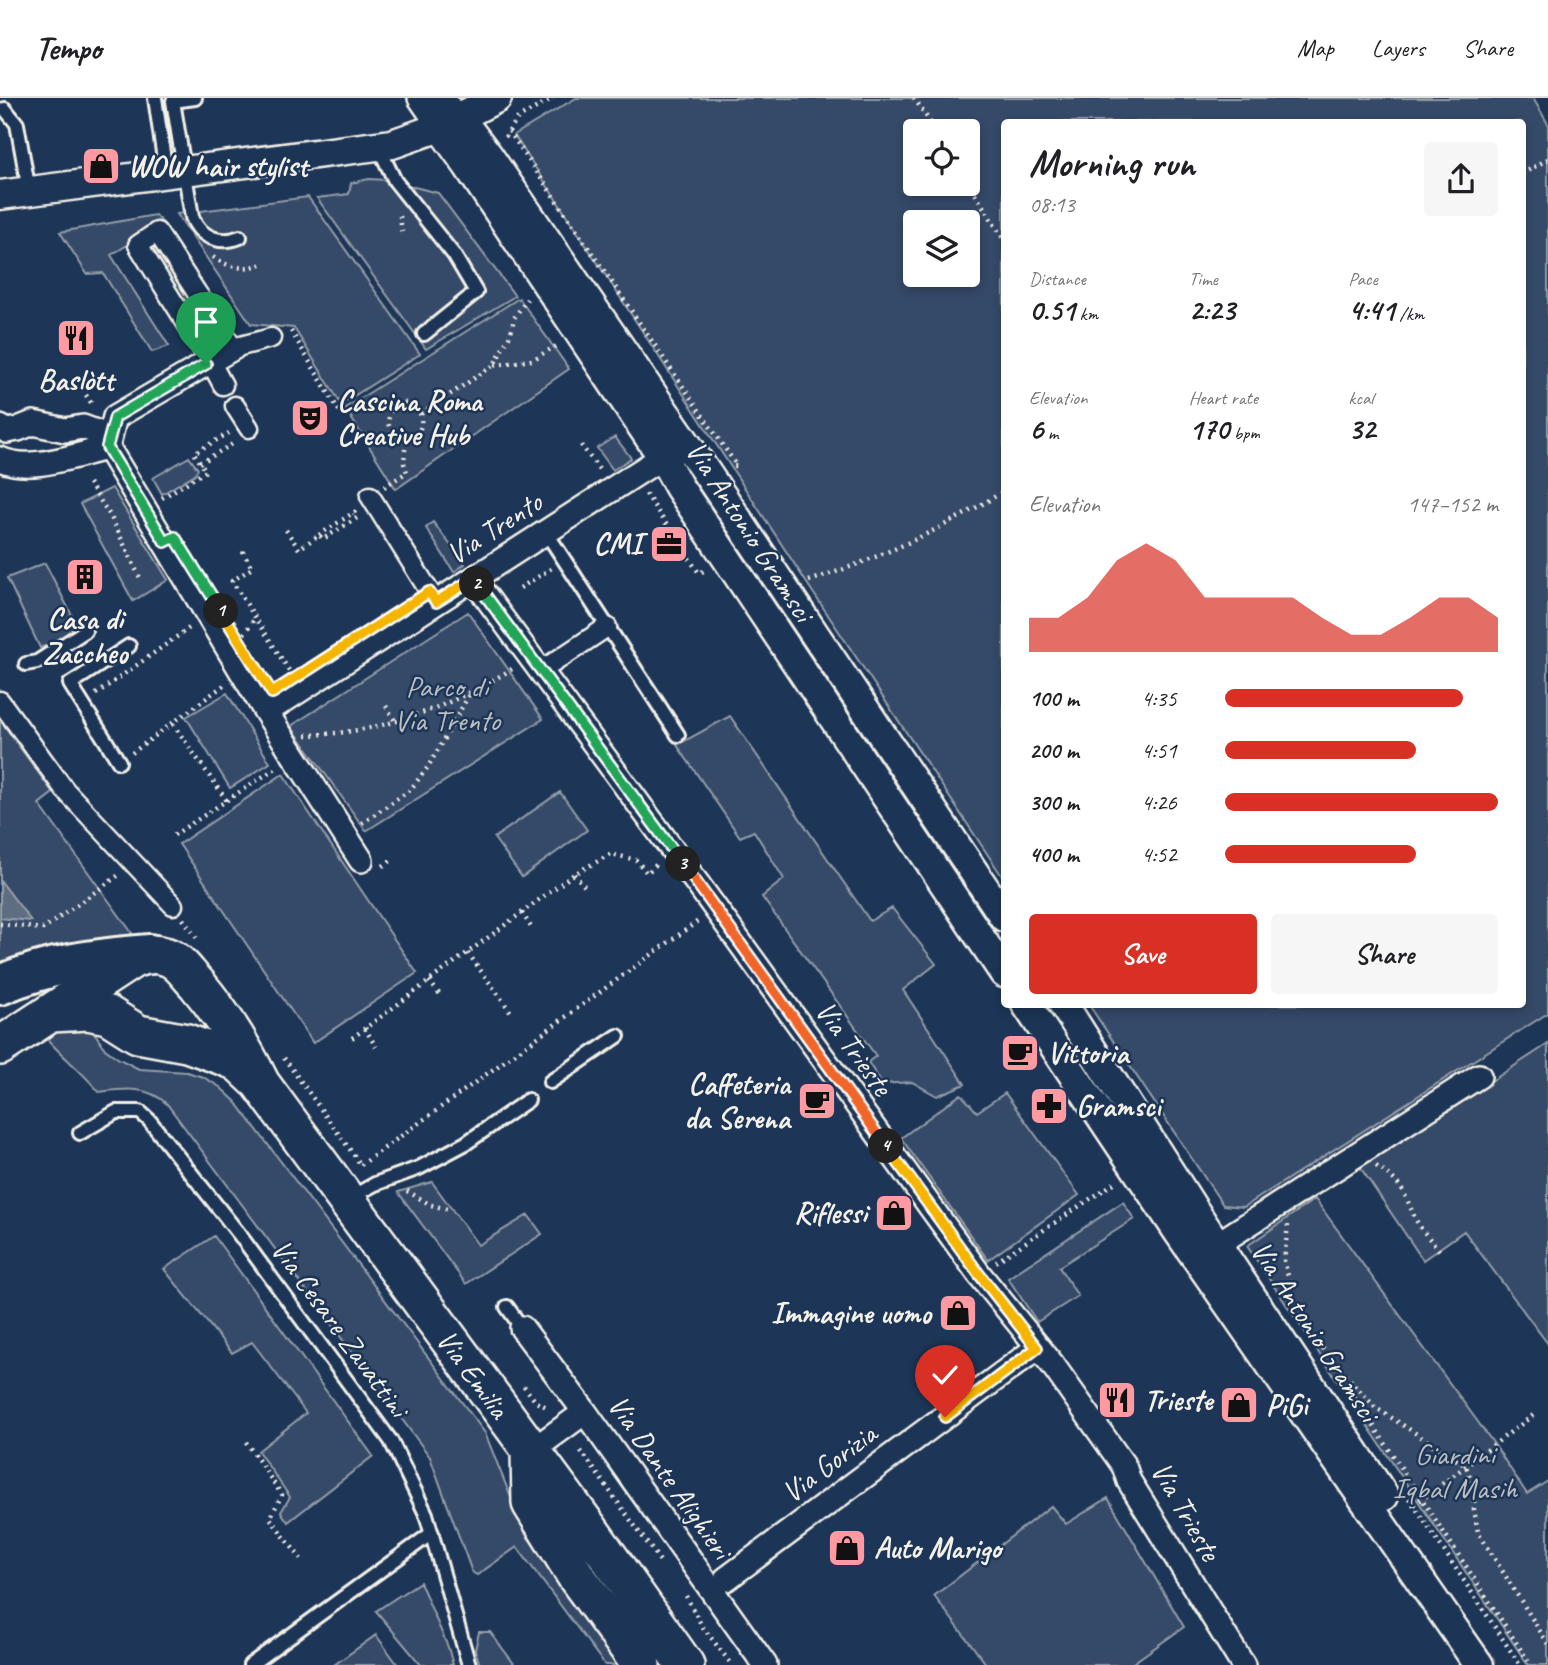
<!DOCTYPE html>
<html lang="en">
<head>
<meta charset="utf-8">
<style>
	body { margin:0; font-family:Caveat,sans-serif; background:#f6f6f6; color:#202124; height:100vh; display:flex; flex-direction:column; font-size:26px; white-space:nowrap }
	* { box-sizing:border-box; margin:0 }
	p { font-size:23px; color:#757577 }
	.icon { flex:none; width:38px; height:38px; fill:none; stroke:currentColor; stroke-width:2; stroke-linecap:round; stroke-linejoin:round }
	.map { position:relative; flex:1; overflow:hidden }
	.drawer { position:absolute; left:1001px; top:21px; width:525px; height:889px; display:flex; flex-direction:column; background:#fff; border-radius:7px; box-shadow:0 4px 10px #0003 }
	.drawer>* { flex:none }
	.buttons { position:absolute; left:903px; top:21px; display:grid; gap:14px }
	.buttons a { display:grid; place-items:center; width:77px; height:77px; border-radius:7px; background:#fff; box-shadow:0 4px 10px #0003; font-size:35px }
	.pin { position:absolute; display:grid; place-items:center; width:60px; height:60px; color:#fff; margin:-72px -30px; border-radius:50% 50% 50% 0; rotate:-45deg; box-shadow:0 0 7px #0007 }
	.pin .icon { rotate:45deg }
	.km { position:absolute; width:35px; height:35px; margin:-18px; border-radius:50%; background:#222; color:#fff; font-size:19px; line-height:35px; text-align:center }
	.round { display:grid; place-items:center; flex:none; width:74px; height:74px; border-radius:7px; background:#f6f6f6 }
	.overview { display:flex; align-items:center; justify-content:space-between; height:119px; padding:0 28px }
	h1 { font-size:38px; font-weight:600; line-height:52px }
	.figures { display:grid; grid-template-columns:repeat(3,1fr); gap:10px; height:119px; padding:7px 28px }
	.figures div { display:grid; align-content:center }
	.figures b { font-size:30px; font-weight:600 }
	.figures small { font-size:19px; font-weight:400 }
	.figures p { font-size:19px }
	.chart { height:196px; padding:14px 28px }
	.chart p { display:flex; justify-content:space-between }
	.chart svg { width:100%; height:126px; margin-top:7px; fill:#d93025; opacity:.7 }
	.button { display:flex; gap:14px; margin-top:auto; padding:14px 28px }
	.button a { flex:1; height:80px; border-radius:7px; background:#d93025; color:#fff; font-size:28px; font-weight:600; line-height:80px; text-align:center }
	.button a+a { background:#f6f6f6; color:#202124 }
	ul { padding:0 28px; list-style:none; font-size:23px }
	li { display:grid; grid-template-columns:112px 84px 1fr; align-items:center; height:52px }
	li i { height:18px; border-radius:9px; background:#d93025 }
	header { display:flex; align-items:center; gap:42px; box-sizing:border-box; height:98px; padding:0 35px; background:#fff; border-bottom:2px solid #e0e0e0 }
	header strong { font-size:33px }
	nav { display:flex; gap:38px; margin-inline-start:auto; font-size:24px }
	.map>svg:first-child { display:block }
	.green { fill:#354a67; stroke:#949ea8; stroke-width:2; fill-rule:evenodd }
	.water { fill:#5e6d82; stroke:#9aa2ab; stroke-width:2 }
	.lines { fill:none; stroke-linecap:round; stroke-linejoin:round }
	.service-casing { stroke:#f4f1e8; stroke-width:18 }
	.pedestrian-casing { stroke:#f4f1e8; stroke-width:23 }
	.minor-casing { stroke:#f4f1e8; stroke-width:28 }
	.tertiary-casing { stroke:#f4f1e8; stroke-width:33 }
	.primary-casing { stroke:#f4f1e8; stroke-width:42 }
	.motorway-casing { stroke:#f4f1e8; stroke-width:44 }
	.path { stroke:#f4f1e8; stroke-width:4.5; stroke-dasharray:2 5; stroke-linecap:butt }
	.service { stroke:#1d3557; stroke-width:12 }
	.pedestrian { stroke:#1d3557; stroke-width:18 }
	.minor { stroke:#1d3557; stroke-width:23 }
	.tertiary { stroke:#1d3557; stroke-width:28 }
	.primary { stroke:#1d3557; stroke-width:37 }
	.motorway { stroke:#1d3557; stroke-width:38 }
	.split-1-casing { stroke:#fff; stroke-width:14 }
	.split-2-casing { stroke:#fff; stroke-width:14 }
	.split-3-casing { stroke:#fff; stroke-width:14 }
	.split-4-casing { stroke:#fff; stroke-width:14 }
	.split-5-casing { stroke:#fff; stroke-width:14 }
	.split-1 { stroke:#22a559; stroke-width:9 }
	.split-2 { stroke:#f5b400; stroke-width:9 }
	.split-3 { stroke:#22a559; stroke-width:9 }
	.split-4 { stroke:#f0652b; stroke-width:9 }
	.split-5 { stroke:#f5b400; stroke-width:9 }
	.labels { text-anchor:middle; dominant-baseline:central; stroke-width:5; stroke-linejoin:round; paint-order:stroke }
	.poi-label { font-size:30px; font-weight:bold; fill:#f4f1e8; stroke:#1d3557; text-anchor:start }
	.street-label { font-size:30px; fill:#f4f1e8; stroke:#1d3557 }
	.park-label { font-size:30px; fill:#bbbfc1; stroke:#1d3557 }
</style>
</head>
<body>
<header>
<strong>Tempo</strong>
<nav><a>Map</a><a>Layers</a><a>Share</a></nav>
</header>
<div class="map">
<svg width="1548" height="1567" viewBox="0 0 1548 1567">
	<rect width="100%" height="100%" fill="#1d3557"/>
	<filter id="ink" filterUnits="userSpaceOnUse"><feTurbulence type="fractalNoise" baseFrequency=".0143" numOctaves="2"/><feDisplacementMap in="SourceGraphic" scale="14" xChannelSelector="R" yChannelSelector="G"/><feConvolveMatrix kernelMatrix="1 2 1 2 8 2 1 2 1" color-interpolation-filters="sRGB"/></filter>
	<g filter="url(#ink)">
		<!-- green -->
		<path class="green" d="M576 0H1533L1548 26V915L1244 1109 1223 1107 1089 907 1522 906V24H1004V781L814 496 514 37ZM915 33H968V86H915ZM915 124H968V177H915Z
			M369 81 386 82 438 95 515 198 426 251 317 100 349 96 351 85Z
			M308 99 420 256 341 306 294 230 251 226 177 116Z
			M155 117 163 125 111 157 169 248 152 254 103 175 87 176 60 134Z
			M158 145 222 240 210 251 146 152Z
			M519 200 569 271 396 391 345 310Z
			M615 339 631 360 613 372 597 350Z
			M189 359 198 371 195 376 162 396 153 380Z
			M112 390 168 482 133 503 80 406Z
			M433 424 465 466 454 474 426 430Z
			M45 465 80 533 40 550 7 480Z
			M468 514 543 621 366 733 291 628Z
			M227 595 270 665 230 690 186 619Z
			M730 618 870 823 892 810 936 866 903 892 965 986 937 998 912 984 882 986 868 964 876 958 762 799 784 781 754 733 740 739 677 647Z
			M0 622 53 695 39 706 132 835 124 841 0 870Z
			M283 676 417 875 313 945 179 746Z
			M560 694 587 732 522 779 494 740Z
			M83 928 96 937 105 951 119 961 139 971 187 974 203 979 220 989 236 1004 485 1335 526 1437 628 1567H605L517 1449 477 1477 472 1474 430 1359 167 1006C147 987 124 991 99 994 84 975 64 960 48 942L58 931Z
			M1548 946V1246L1464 1133 1423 1162 1360 1069Z
			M1005 995 1079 1097 988 1162 901 1040 961 996 977 1014Z
			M432 1084 478 1147 528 1117 542 1136 466 1186 398 1094Z
			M1315 1101 1494 1346 1527 1396 1548 1383V1567H1528L1247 1148Z
			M1123 1104 1134 1121 1059 1169 1078 1198 1037 1224 1008 1180Z
			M214 1138 373 1358 288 1424 281 1414 290 1399 258 1353 306 1315 252 1244 232 1255 164 1171Z
			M1108 1400 1184 1529 1130 1567H987L934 1498 1051 1408 1066 1426Z
			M420 1484 448 1549 453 1567H421L376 1513Z
			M479 1534H490L515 1567H480L475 1552Z
			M376 1537 398 1567H334Z"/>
		<!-- water -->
		<path class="water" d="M0 782 31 823 0 820Z"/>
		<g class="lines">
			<!-- service casing -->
			<g class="service-casing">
				<path id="service" d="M155 0 166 75
					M195 0 173 3 192 119C200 140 221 147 240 139
					M5 11 17 26 29 93
					M378 48 395 83 454 157 476 194 424 236
					M546 434 678 637
					M26 566 37 564 85 533
					M119 664 70 586 129 548
					M550 984 618 938
					M80 1035 116 1014H140L149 1022 239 1136 391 1343 426 1416 469 1567
					M348 1101 375 1086 419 1070 466 1045 528 1002
					M507 1209 522 1230
					M250 1567 432 1435"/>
			</g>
			<!-- pedestrian casing -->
			<g class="pedestrian-casing">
				<path id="pedestrian" d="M223 287 210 263 138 147 157 134 233 250 271 240
					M235 308 249 330
					M370 398 436 504
					M541 573 607 529
					M0 603 65 692 173 807"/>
			</g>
			<!-- minor casing -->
			<g class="minor-casing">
				<path id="minor" d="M420 0 440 29
					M441 0 459 19
					M0 329 7 333 18 331 33 325 65 332 83 329 99 335 266 614 361 762
					M107 350 115 319 233 250
					M0 361C31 375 75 357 107 350
					M473 481 697 785 979 1176 1052 1266 1124 1368 1129 1383 1243 1567
					M266 614 650 367 677 353
					M1205 1154 1479 978
					M522 1230 585 1314 765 1567
					M530 1354 585 1314
					M726 1481 1037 1250"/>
			</g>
			<!-- tertiary casing -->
			<g class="tertiary-casing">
				<path id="tertiary" d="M459 19 488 57 706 374 1004 819
					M440 29 468 68 663 360 679 389 1004 875
					M0 97 392 46 440 29 497 0
					M1026 906 1179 1135 1479 1567
					M1063 906 1198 1118 1384 1398"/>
			</g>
			<!-- primary casing -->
			<g class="primary-casing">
				<path id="primary" d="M51 915 88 913 108 917 138 936 187 945 228 960 238 964 256 981
					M0 948 133 861C145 856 157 854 170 860 181 865 188 877 197 886 223 917 243 949 261 986L589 1431 685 1567
					M530 1354 531 1405 576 1478 641 1567"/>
			</g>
			<!-- motorway casing -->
			<g class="motorway-casing">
				<path id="motorway" d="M0 887C47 866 99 860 150 856"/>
			</g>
			<!-- path -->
			<path class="path" d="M914 0 936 33
				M509 33 737 368H732
				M505 39 517 21 553 0
				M1522 76 1548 61
				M968 84 1004 142
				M400 118 402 137
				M213 159C227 169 245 173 261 166
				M291 233 338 311 342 314 366 307 392 311C424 284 434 349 400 339 387 335 386 322 392 311
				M495 267 532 262 558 247
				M86 297 93 308
				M421 316 494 267 511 235 514 220 527 201
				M581 347 601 374
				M200 365 236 344
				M89 385 111 419 141 482
				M384 389 407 374 404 365 406 340
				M646 396 699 475 706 472
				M162 400 206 373 194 355 229 335
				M286 432 299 451 319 437 323 441 357 420 354 415
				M319 437 356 413
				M243 453 252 470 232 483 290 574
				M809 483C878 461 943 431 1004 393
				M520 490 552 470
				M244 536 255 520
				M96 596 192 528
				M386 608 395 623
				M173 626 227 703
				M306 637C383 635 447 610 512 571
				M132 655 224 587
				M362 725 410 692 428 669 469 597
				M174 737 276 670
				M383 768 392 762
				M574 776 586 790
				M522 815 531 829
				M183 821 199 843
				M0 826 43 831 119 777
				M468 855 513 917
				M429 883 441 898
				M365 930 376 949
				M352 940 574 776 611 756 636 762 647 775 657 766
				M284 960 361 1067
				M361 1067 698 823
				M1376 1068C1404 1087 1402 1091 1415 1120 1421 1133 1434 1145 1442 1156
				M407 1093 431 1107 451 1112
				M1288 1127 1284 1162 1297 1214 1329 1259 1375 1309 1466 1368 1474 1389V1412L1478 1434 1548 1546
				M996 1164 1117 1083
				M1335 1269 1531 1567
				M524 1288 536 1304 549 1310
				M246 1344 282 1397 270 1420 301 1461
				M581 1353 660 1463
				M1409 1400 1520 1567
				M1414 1407 1536 1315
				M686 1498 702 1528 732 1567"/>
			<!-- service -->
			<use href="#service" class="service"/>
			<!-- pedestrian -->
			<use href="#pedestrian" class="pedestrian"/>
			<!-- minor -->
			<use href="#minor" class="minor"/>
			<!-- tertiary -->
			<use href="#tertiary" class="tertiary"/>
			<!-- primary -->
			<use href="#primary" class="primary"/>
			<!-- motorway -->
			<use href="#motorway" class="motorway"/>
		</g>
	</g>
	<g class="lines" filter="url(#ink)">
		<!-- split-1 casing -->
		<g class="split-1-casing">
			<path id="split-1" d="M206 266 115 319 107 349 165 444 175 439 221 513"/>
		</g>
		<!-- split-2 casing -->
		<g class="split-2-casing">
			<path id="split-2" d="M221 513 272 595 429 494 436 504 473 481 477 486"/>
		</g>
		<!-- split-3 casing -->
		<g class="split-3-casing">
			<path id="split-3" d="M477 486 683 766"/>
		</g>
		<!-- split-4 casing -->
		<g class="split-4-casing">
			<path id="split-4" d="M683 766 886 1048"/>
		</g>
		<!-- split-5 casing -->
		<g class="split-5-casing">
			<path id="split-5" d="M886 1048 979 1176 1037 1250 945 1319"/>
		</g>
		<!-- split-1 -->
		<use href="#split-1" class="split-1"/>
		<!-- split-2 -->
		<use href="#split-2" class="split-2"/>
		<!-- split-3 -->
		<use href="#split-3" class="split-3"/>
		<!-- split-4 -->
		<use href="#split-4" class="split-4"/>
		<!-- split-5 -->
		<use href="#split-5" class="split-5"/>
	</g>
	<!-- icons -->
	<defs>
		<g id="shop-square" transform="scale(2.0125)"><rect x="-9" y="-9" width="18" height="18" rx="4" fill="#ff9aa2" stroke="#1d3557"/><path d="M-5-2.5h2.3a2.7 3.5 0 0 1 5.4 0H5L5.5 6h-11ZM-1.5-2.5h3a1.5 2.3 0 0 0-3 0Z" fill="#111"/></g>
		<g id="restaurant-square" transform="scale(2.0125)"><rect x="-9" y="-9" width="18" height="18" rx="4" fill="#ff9aa2" stroke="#1d3557"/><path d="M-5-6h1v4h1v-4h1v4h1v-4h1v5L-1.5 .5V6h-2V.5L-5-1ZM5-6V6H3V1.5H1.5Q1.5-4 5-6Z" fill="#111"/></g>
		<g id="theatre-square" transform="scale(2.0125)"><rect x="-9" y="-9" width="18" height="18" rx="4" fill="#ff9aa2" stroke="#1d3557"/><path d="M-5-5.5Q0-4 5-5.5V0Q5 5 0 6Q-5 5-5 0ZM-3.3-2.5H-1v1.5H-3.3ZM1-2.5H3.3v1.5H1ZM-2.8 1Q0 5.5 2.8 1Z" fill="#111"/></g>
		<g id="office-square" transform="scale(2.0125)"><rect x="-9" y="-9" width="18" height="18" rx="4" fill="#ff9aa2" stroke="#1d3557"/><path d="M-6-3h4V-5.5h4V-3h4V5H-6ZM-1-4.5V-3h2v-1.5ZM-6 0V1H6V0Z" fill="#111"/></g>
		<g id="building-square" transform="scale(2.0125)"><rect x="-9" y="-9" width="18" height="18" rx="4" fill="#ff9aa2" stroke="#1d3557"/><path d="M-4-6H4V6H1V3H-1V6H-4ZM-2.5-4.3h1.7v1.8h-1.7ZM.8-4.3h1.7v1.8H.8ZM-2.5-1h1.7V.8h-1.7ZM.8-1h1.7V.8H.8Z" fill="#111"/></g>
		<g id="cafe-square" transform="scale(2.0125)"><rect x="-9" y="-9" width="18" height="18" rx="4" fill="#ff9aa2" stroke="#1d3557"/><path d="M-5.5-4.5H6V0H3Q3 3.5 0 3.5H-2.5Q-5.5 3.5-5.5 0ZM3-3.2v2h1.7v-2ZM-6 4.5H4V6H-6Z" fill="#111"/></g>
		<g id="pharmacy-square" transform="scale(2.0125)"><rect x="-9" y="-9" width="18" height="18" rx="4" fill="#ff9aa2" stroke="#1d3557"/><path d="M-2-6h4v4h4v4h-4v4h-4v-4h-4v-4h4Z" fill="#111"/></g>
	</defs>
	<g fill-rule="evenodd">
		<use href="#shop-square" x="101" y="68"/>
		<use href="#restaurant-square" x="76" y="240"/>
		<use href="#theatre-square" x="310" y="320"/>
		<use href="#office-square" x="669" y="446"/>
		<use href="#building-square" x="85" y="479"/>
		<use href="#cafe-square" x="1020" y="955"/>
		<use href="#cafe-square" x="817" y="1003"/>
		<use href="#pharmacy-square" x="1049" y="1008"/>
		<use href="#shop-square" x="894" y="1115"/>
		<use href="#shop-square" x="958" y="1215"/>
		<use href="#restaurant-square" x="1117" y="1302"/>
		<use href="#shop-square" x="1239" y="1307"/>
		<use href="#shop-square" x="847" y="1450"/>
	</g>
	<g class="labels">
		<!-- poi labels -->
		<g class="poi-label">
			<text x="128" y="68">WOW hair stylist</text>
			<text x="76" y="282" text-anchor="middle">Baslòtt</text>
			<text x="337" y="303">Cascina Roma<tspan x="337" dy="34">Creative Hub</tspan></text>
			<text x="642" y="446" text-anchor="end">CMI</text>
			<text x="85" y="521" text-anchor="middle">Casa di<tspan x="85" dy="34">Zaccheo</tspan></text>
			<text x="1047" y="955">Vittoria</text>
			<text x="790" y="986" text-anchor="end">Caffeteria<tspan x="790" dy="34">da Serena</tspan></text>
			<text x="1076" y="1008">Gramsci</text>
			<text x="867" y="1115" text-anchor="end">Riflessi</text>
			<text x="931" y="1215" text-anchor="end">Immagine uomo</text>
			<text x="1144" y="1302">Trieste</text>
			<text x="1266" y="1307">PiGi</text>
			<text x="874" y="1450">Auto Marigo</text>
		</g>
		<!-- street labels -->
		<g class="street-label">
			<text transform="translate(494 430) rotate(-33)">Via Trento</text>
			<text transform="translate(750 433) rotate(57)">Via Antonio Gramsci</text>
			<text transform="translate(854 950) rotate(54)">Via Trieste</text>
			<text transform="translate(340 1230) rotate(54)">Via Cesare Zavattini</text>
			<text transform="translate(1315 1233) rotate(57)">Via Antonio Gramsci</text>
			<text transform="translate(473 1276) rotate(54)">Via Emilia</text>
			<text transform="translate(829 1365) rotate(-37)">Via Gorizia</text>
			<text transform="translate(670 1379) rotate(55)">Via Dante Alighieri</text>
			<text transform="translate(1186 1413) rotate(60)">Via Trieste</text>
		</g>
		<!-- park labels -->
		<g class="park-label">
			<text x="447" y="588">Parco di<tspan x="447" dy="34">Via Trento</tspan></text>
			<text x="1455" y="1356">Giardini<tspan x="1455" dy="34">Iqbal Masih</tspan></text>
		</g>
	</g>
</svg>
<div class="buttons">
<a><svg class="icon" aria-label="locate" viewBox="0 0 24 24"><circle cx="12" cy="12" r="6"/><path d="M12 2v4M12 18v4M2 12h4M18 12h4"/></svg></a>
<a><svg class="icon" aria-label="layers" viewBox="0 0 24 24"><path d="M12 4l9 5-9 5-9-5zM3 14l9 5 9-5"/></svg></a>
</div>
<div class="pin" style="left:206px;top:266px;background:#1e9e55"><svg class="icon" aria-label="arrive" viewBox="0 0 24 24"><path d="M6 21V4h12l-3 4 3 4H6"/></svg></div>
<div class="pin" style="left:945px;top:1319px;background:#d93025"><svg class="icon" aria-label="check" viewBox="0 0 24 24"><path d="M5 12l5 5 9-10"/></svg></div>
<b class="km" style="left:221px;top:513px">1</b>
<b class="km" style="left:477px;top:486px">2</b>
<b class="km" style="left:683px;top:766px">3</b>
<b class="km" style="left:886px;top:1048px">4</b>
<section class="drawer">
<div class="overview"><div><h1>Morning run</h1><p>08:13</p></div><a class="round"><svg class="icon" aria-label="share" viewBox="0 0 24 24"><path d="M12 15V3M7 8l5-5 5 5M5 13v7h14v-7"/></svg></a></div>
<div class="figures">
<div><p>Distance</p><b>0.51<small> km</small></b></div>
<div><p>Time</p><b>2:23</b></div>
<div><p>Pace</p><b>4:41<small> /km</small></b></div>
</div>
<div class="figures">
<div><p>Elevation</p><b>6<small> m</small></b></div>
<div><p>Heart rate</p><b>170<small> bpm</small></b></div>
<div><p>kcal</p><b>32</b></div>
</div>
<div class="chart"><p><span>Elevation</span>147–152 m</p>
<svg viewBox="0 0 160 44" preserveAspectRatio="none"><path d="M0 44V32L10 32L20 25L30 12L40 6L50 12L60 25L70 25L80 25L90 25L100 32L110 38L120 38L130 32L140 25L150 25L160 32V44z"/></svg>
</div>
<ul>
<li><b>100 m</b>4:35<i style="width:87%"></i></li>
<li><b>200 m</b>4:51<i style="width:70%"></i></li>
<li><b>300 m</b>4:26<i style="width:100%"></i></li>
<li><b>400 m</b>4:52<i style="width:70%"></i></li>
</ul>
<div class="button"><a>Save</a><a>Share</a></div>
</section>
</div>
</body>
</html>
